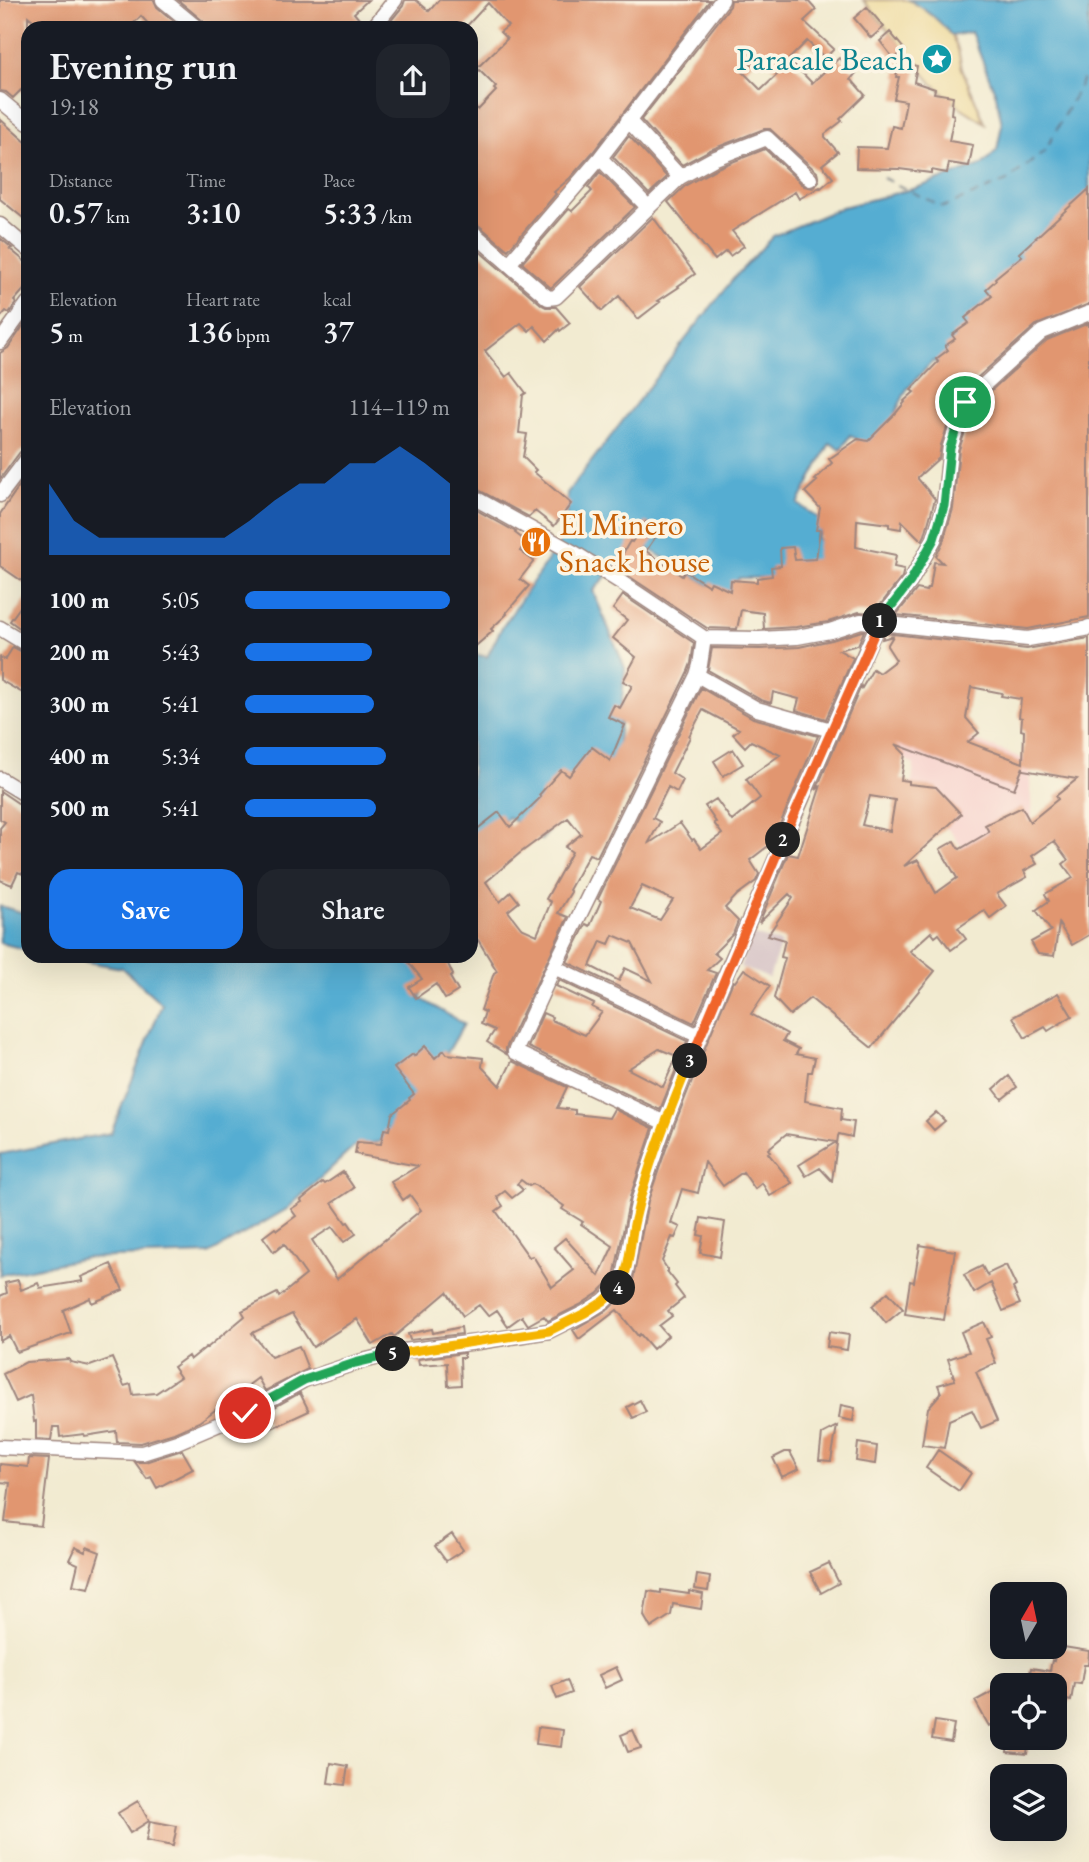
<!DOCTYPE html>
<html lang="en">
<head>
<meta charset="utf-8">
<style>
	body { margin:0; font-family:"EB Garamond",serif; background:#20242c; color:#f1f3f6; height:100vh; display:flex; flex-direction:column; font-size:26px; white-space:nowrap }
	* { box-sizing:border-box; margin:0 }
	p { font-size:23px; color:#9ea1a6 }
	.icon { flex:none; width:38px; height:38px; fill:none; stroke:currentColor; stroke-width:2; stroke-linecap:round; stroke-linejoin:round }
	.map { position:relative; flex:1; overflow:hidden }
	.details { position:absolute; left:21px; top:21px; width:457px; height:942px; display:flex; flex-direction:column; background:#171b24; border-radius:21px; box-shadow:0 7px 28px #0002 }
	.details>* { flex:none }
	.needle { width:46px; rotate:9deg }
	.buttons { position:absolute; left:990px; top:1582px; display:grid; gap:14px }
	.buttons a { display:grid; place-items:center; width:77px; height:77px; border-radius:14px; background:#171b24; box-shadow:0 7px 28px #0002; font-size:35px }
	.pin { position:absolute; display:grid; place-items:center; width:60px; height:60px; color:#fff; margin:-30px; border:4px solid #fff; border-radius:50%; box-shadow:0 2px 7px #0007 }
	.km { position:absolute; width:35px; height:35px; margin:-18px; border-radius:50%; background:#222; color:#fff; font-size:19px; line-height:35px; text-align:center }
	.round { display:grid; place-items:center; flex:none; width:74px; height:74px; border-radius:21px; background:#20242c }
	.headline { display:flex; align-items:center; justify-content:space-between; height:119px; padding:0 28px }
	h1 { font-size:38px; font-weight:600; line-height:52px }
	.metrics { display:grid; grid-template-columns:repeat(3,1fr); gap:10px; height:119px; padding:7px 28px }
	.metrics div { display:grid; align-content:center }
	.metrics b { font-size:30px; font-weight:600 }
	.metrics small { font-size:19px; font-weight:400 }
	.metrics p { font-size:19px }
	.chart { height:196px; padding:14px 28px }
	.chart p { display:flex; justify-content:space-between }
	.chart svg { width:100%; height:126px; margin-top:7px; fill:#1a73e8; opacity:.7 }
	.action { display:flex; gap:14px; margin-top:auto; padding:14px 28px }
	.action a { flex:1; height:80px; border-radius:21px; background:#1a73e8; color:#fff; font-size:28px; font-weight:600; line-height:80px; text-align:center }
	.action a+a { background:#20242c; color:#f1f3f6 }
	ul { padding:0 28px; list-style:none; font-size:23px }
	li { display:grid; grid-template-columns:112px 84px 1fr; align-items:center; height:52px }
	li i { height:18px; border-radius:9px; background:#1a73e8 }
	.map>svg:first-child { display:block }
	.built { fill:#f7d0cc }
	.industrial { fill:#d2bec3 }
	.sand { fill:#eeda9e; stroke:#9c7c64; stroke-width:2 }
	.water { fill:#54add2; stroke:#4f667e; stroke-width:2 }
	.lines { fill:none; stroke-linecap:round; stroke-linejoin:round }
	.ferry { stroke:#4e586e; stroke-width:2; stroke-dasharray:9 7; stroke-linecap:butt }
	.building { fill:#e1966f; fill-rule:evenodd }
	.minor-casing { stroke:#9e857e; stroke-width:17 }
	.minor { stroke:#fff; stroke-width:14 }
	.split-1-casing { stroke:#fff; stroke-width:14 }
	.split-2-casing { stroke:#fff; stroke-width:14 }
	.split-3-casing { stroke:#fff; stroke-width:14 }
	.split-4-casing { stroke:#fff; stroke-width:14 }
	.split-5-casing { stroke:#fff; stroke-width:14 }
	.split-6-casing { stroke:#fff; stroke-width:14 }
	.split-1 { stroke:#22a559; stroke-width:9 }
	.split-2 { stroke:#f0652b; stroke-width:9 }
	.split-3 { stroke:#f0652b; stroke-width:9 }
	.split-4 { stroke:#f5b400; stroke-width:9 }
	.split-5 { stroke:#f5b400; stroke-width:9 }
	.split-6 { stroke:#22a559; stroke-width:9 }
	.labels { text-anchor:middle; dominant-baseline:central; stroke-width:7; stroke-linejoin:round; paint-order:stroke }
	.culture-label { font-size:32px; fill:#0d838f; stroke:#fcf5e5; text-anchor:end }
	.food-label { font-size:32px; fill:#c56008; stroke:#fcf5e5; text-anchor:start }
</style>
</head>
<body>
<div class="map">
<svg width="1089" height="1862" viewBox="0 0 1089 1862">
	<rect width="100%" height="100%" fill="#fcf5e5"/>
	<filter id="ink" filterUnits="userSpaceOnUse"><feTurbulence type="fractalNoise" baseFrequency=".0143" numOctaves="2"/><feDisplacementMap in="SourceGraphic" scale="14" xChannelSelector="R" yChannelSelector="G"/><feConvolveMatrix kernelMatrix="1 2 1 2 8 2 1 2 1" color-interpolation-filters="sRGB"/></filter>
	<filter id="wash" filterUnits="userSpaceOnUse"><feTurbulence type="fractalNoise" baseFrequency=".00686" numOctaves="4" result="noise"/><feDisplacementMap in="SourceGraphic" scale="28" xChannelSelector="R" yChannelSelector="G"/><feGaussianBlur stdDeviation="1.57" result="paint"/><feColorMatrix in="noise" values="0 0 0 0 0 0 0 0 0 0 0 0 0 0 0 0 0 1.4 0 .05"/><feComposite in="paint" operator="in"/></filter>
	<g filter="url(#wash)">
		<rect width="100%" height="100%" fill="#f2ebd1"/>
		<!-- built -->
		<path class="built" d="M892 709 1029 761 1032 819 971 860 952 833 910 799 914 765 876 740Z"/>
		<!-- industrial -->
		<path class="industrial" d="M752 935 781 943 769 978 740 967Z"/>
		<!-- sand -->
		<path class="sand" d="M863 0H909L924 8 941 21 952 36 958 49 962 69 985 123 957 105 932 83Z"/>
		<!-- water -->
		<path class="water" d="M909 0H1089V195L943 365 933 361 907 389 876 452 850 435 841 450 830 443 798 504 826 523 816 537 858 577 739 578 729 597 637 542 593 591 625 668 616 762 541 840 508 817 471 863V653L487 657 501 629 566 533 567 493 688 336 734 278 773 236 843 207 916 188 982 165 997 150 1002 124 996 95 971 32 952 36C940 20 927 10 909 0Z
			M0 906 28 914V950L0 943Z
			M54 956H424L433 975 420 998 464 1024 398 1138 354 1147 287 1209 209 1254 85 1258 0 1275V1154L111 1133 162 1004 122 968Z"/>
		<g class="lines">
			<!-- ferry -->
			<path class="ferry" d="M883 178 943 207 1007 181 1045 151 1089 68"/>
		</g>
		<g id="blocks">
			<!-- building -->
			<path class="building" d="M0 0H154L157 7 182 28H152L141 16 129 28H43L28 16V97L21 90 13 98 6 92 0 91Z
				M178 0H368L354 13 364 25V28H206L203 21Z
				M405 0H416L429 11 439 0H710L593 152 570 178 554 192 556 194 508 250 477 224 471 222V103L478 110 496 91 494 89 496 87 477 68 507 39 500 32 508 26 488 3 465 28H385L403 6Z
				M731 0H807L816 10 804 21 834 49 825 58 807 41 789 59 812 83 839 58 856 73 851 79 865 95 840 119 842 121 825 134V137L838 152 822 165 833 178 821 188 820 187 799 199 795 192 732 231 744 246 730 256 726 251 715 260 668 202 686 185 717 168 765 149 804 186 813 188 819 181 817 172 770 129H764L710 150 682 165 641 120 730 6ZM760 55 779 73 761 90 743 72Z
				M867 7 884 27 871 38 854 18Z
				M890 32 905 50 894 59 880 41Z
				M899 62 917 66 914 82 935 89 934 93 953 96 951 114 954 115 949 141 973 145 969 166 949 163 947 173 931 170V173L899 169 856 168 857 147 887 148 892 126 901 128 906 101 894 99 899 77H896Z
				M0 119 28 144V222L0 199Z
				M629 136 667 177 649 194 613 157Z
				M600 172 635 207 551 288 522 263 569 209 572 211 592 191 588 187Z
				M1089 189V304L1036 325 958 395 941 445 939 458 918 477V479L935 499 925 535 922 541 902 521 901 529 889 527V524L857 520 856 547 896 555 894 567 904 569 902 577 874 613 859 612 828 622 796 627 764 629 763 613 741 610 737 629 707 628 615 567 630 541 632 542 646 522 659 532 646 551 682 576 685 571 709 586 711 582 730 591 731 580 757 582V578L772 576 771 567 781 566 780 548 793 547 795 560 816 559 820 530H816L820 508 805 492 817 481 815 480 832 463 829 459 858 439 868 441 896 413 905 402 904 401 914 392 911 390 938 362 936 359 948 350 945 346 955 339 952 335 969 323 965 318 992 296 986 289 996 280 995 278 1022 256 1019 253Z
				M653 217 695 274 678 286 679 287 658 301 660 302 638 319 619 296 602 311 580 287Z
				M0 238 12 248 10 249 28 264V285L14 301 16 303 9 313 6 311 0 318Z
				M471 244 542 305 546 307H556L570 323 560 331 559 329 547 341 534 326 529 331 521 323 485 351 506 377 511 373 526 393 523 395 519 433 527 434 523 457 536 470 534 472 571 504 554 526 535 511 529 517 471 486Z
				M28 319V448L20 452 0 479V353L8 348Z
				M1089 323V617L1028 629 896 615 917 589 926 591 927 588H930L934 562 943 563 936 556 943 542 953 509 959 450 973 407 1047 340Z
				M22 482 28 487V585L0 566V514Z
				M471 507 516 532 515 533 527 542 520 551 534 561 520 579 529 586 506 613 507 614 491 629 493 631 471 650Z
				M623 595 694 643 691 663 688 671 597 857 589 854 569 890 571 892 558 913 568 917 506 1048V1054L487 1042 495 1030 481 1024 485 1012 481 1010 494 973 497 971 478 940 471 945V834L499 812 510 827 541 797 539 795 561 770 569 776 592 747 610 761 625 725 608 717 614 705 620 708 632 686 623 681 636 657 613 638 627 620 613 609ZM568 818 581 834 565 847 572 852 546 899 551 902 537 935 521 928 508 911 519 902 511 892 500 902 486 882 520 853Z
				M28 596V634L10 621Z
				M862 631H864L858 645 839 650 853 658 826 719 796 710 799 699 773 692 771 703 761 700 708 670 712 648 760 649 799 647 832 640Z
				M884 633 1027 649 1089 638V935L1072 945 1059 924 1054 956 1038 954 1031 942 1051 931 1036 910 1049 901 1045 894 1073 878 1063 864 1068 860 1054 841 1032 856 1037 864 1024 871 1027 877 997 894 1006 906 990 918 984 910 958 928 966 939 951 950 939 934 935 937 931 932 910 951 935 971 872 1048 810 998 790 1015 774 998 785 958 781 957 785 940 768 935 793 898 789 894 759 923 788 854 798 856 821 785 816 790 861 686 862 688 873 669 879 673 896 660 887 646 893 636 882 639ZM971 687 1002 693 1001 696 1021 699 1019 717 1022 718 1021 730 1024 731 1023 763 968 742 979 733 966 718ZM895 744 1014 789 1023 767V770L1077 779 1056 796 1058 799 1030 822 1022 807 985 825 989 832 960 849 958 848 954 841 940 849 957 878 936 893 918 860 904 866 961 814 936 787 909 784V781L901 780 905 754ZM870 796 895 800 890 831 862 825Z
				M13 647 28 655V696L0 680V657L5 660Z
				M701 688 753 718 818 736 778 829 770 837 773 841 772 843 750 860 759 874 756 881 737 895 725 908 738 921 733 934 714 953 720 958 707 970 716 973 694 1023 567 962 586 924 590 926 601 901 598 899ZM703 710 739 729 733 734 745 747 751 741 780 755 746 779 760 798 732 821 716 799 705 806 716 822 714 823 722 834 701 849 694 839 692 840 680 823 648 844 660 822 653 818 668 787 677 792 683 780 672 773 690 737 689 736ZM642 886 673 900 660 920 630 908ZM613 935 632 943 652 981 625 968 619 981 590 966 601 941 609 944Z
				M733 749 743 764 723 776 714 761Z
				M0 791 28 810V876L18 872 12 885 0 880V828L5 822 0 819Z
				M418 956H461L448 964 453 975 450 977 458 991 445 999 436 984 416 998 409 987 422 979 409 963Z
				M744 969 770 986 751 1014 787 1034 783 1041 799 1049 796 1054 815 1058 812 1072H808L805 1101 842 1108 841 1120 854 1122 852 1137 839 1134 838 1136 832 1181 820 1168 806 1176 799 1165 836 1142 786 1134 768 1149 770 1152 768 1153 792 1183 770 1196 762 1183 755 1189 743 1172 723 1186 705 1162 698 1193 682 1189 671 1223 680 1227 675 1238 672 1237 662 1261 668 1270 667 1271 677 1284 675 1286 684 1298 668 1311 672 1316 659 1326 668 1336 653 1349 640 1334 638 1336 617 1310 579 1339 573 1330 609 1309 632 1285 648 1201 674 1126 708 1040 733 981 735 982Z
				M559 980 687 1041 660 1110 528 1047 543 1013 552 1017 551 1020 585 1035 602 1012 592 1007 594 1004 556 986ZM659 1049 677 1056 663 1087 628 1069Z
				M1058 993 1072 1016 1048 1031 1045 1027 1025 1038 1013 1017Z
				M425 1046 435 1058 444 1050 447 1054 483 1058 482 1067 500 1086 512 1061 567 1087 557 1108 575 1110V1114L609 1118 614 1109 653 1128 630 1197 614 1277 598 1293 580 1305 548 1321 544 1316 528 1325 522 1316 508 1326 497 1310 488 1316 479 1305 463 1316 447 1292 394 1337 392 1334 373 1345 357 1319 313 1347 292 1314 252 1333 271 1357 299 1346 308 1369 265 1391 258 1378 199 1422 174 1433 141 1443 117 1442 116 1431 85 1436 84 1434 60 1437 59 1427H53L51 1440 36 1439V1421L34 1422 31 1395 16 1402 3 1374 26 1362 69 1359 70 1362 90 1366 112 1358 124 1386 131 1384 133 1395 156 1393 180 1377 173 1367 188 1356 190 1360 206 1347 207 1348 245 1316 242 1311 277 1293 279 1297 306 1275 284 1244 274 1252 263 1237 275 1228 277 1230 296 1216 291 1209 302 1202 301 1200 323 1182 325 1184 343 1172 354 1188 332 1203 346 1223 348 1222 356 1234 344 1242 332 1227 312 1240 337 1279 421 1210 410 1195 403 1200 391 1182 418 1166 355 1154 357 1142 381 1144 384 1129 389 1130 392 1114 410 1100 409 1098 414 1094 394 1068 413 1054 414 1056ZM521 1180 529 1186 533 1184 564 1206 562 1209 583 1222 581 1224 613 1246 599 1276 565 1238 554 1247 574 1270 552 1287 533 1256 529 1257 496 1211 503 1206 497 1197 505 1191 512 1198 523 1190 517 1184Z
				M1009 1076 1017 1087 1002 1099 994 1089Z
				M936 1112 945 1121 934 1130 926 1121Z
				M701 1218 725 1222 720 1257 700 1253 703 1236 698 1235Z
				M920 1245 955 1251 944 1320 905 1314 910 1281 914 1282Z
				M111 1264 123 1290 92 1303 90 1298 63 1310 71 1333 17 1352 9 1336 0 1341V1296L7 1293 5 1283 18 1280 21 1290 38 1283 40 1288 83 1281 81 1277Z
				M1006 1265 1016 1286 1013 1288 1020 1304 1003 1311 991 1283 974 1293 964 1275 982 1266 988 1277 987 1274Z
				M888 1292 903 1309 886 1323 872 1306Z
				M984 1322 991 1337 986 1339 996 1363 976 1372 997 1421 981 1428 972 1410 949 1420 944 1448 922 1445 928 1408 941 1393 938 1385 955 1380 948 1359 969 1352 961 1332Z
				M461 1327 462 1334 410 1340 408 1334 432 1329 433 1333Z
				M829 1332 849 1335 847 1350 827 1347Z
				M464 1353V1358H460L461 1385 448 1386 447 1363 419 1365 418 1359Z
				M300 1393 309 1411 270 1429 265 1419 262 1421 259 1416Z
				M640 1400 646 1412 633 1418 627 1407Z
				M841 1405 855 1408 853 1421 839 1418Z
				M837 1426 831 1461 819 1460 822 1434Z
				M858 1443 877 1446 875 1464 856 1461Z
				M182 1450 193 1469 157 1488 151 1477 147 1479 135 1462H145Z
				M938 1450 971 1473 959 1491 926 1468Z
				M785 1452H790L799 1469 782 1477 773 1458Z
				M29 1458 49 1459 41 1526 5 1522 10 1483 0 1482V1464L28 1467Z
				M452 1534 463 1550 446 1561 435 1546Z
				M75 1547 85 1552 87 1547 100 1552 89 1588 73 1585 78 1564 69 1560Z
				M829 1563 839 1583 821 1593 810 1572Z
				M697 1575 710 1577 708 1591 695 1589Z
				M661 1590 689 1594V1591L703 1594 701 1609 673 1604 671 1615 651 1628 644 1616 648 1591 661 1593Z
				M1057 1646 1089 1651 1088 1665H1084L1081 1684 1074 1683 1071 1701 1067 1700 1063 1730 1055 1729V1685H1028L1031 1668 1050 1671 1052 1660 1054 1661Z
				M616 1667 622 1680 605 1688 599 1675Z
				M567 1680 572 1693 557 1699 552 1686Z
				M1003 1686V1718L989 1726 975 1701Z
				M935 1721 954 1724 951 1742 932 1739Z
				M538 1727 563 1730 561 1747 536 1744Z
				M633 1730 641 1748 628 1752 621 1735Z
				M1008 1738H1029L1027 1754 1007 1752Z
				M331 1763 348 1766 345 1785 328 1783Z
				M138 1801 149 1821 130 1833 118 1813Z
				M150 1821 177 1826 173 1846 146 1841Z"/>
		</g>
	</g>
	<g filter="url(#ink)">
		<use href="#blocks" fill-opacity="0" stroke="#9e857e" stroke-width="2"/>
		<g class="lines">
			<!-- minor casing -->
			<g class="minor-casing">
				<path id="minor" d="M163 0 197 28
					M373 28 395 0
					M0 100 28 123
					M628 120 680 177
					M600 158 648 207
					M0 225 28 249
					M471 231 548 298 556 297 680 177 713 159 767 138 810 179
					M509 264 600 158 722 0
					M0 342 28 303
					M0 495 28 458
					M471 496 576 554 619 581 704 638 759 639 797 637 830 631 861 621 1028 639 1085 629 1089 627
					M0 628 28 645
					M704 638 700 665 697 675 757 709 831 730
					M697 675 554 967 699 1036
					M0 779 28 796
					M554 967 515 1052 665 1123
					M0 1447 142 1453 177 1442 245 1413 304 1380 355 1363 403 1351 478 1342 549 1331 585 1313 604 1301 623 1282 639 1199 665 1123 699 1036 878 623 910 582 934 539 944 506 950 448 965 402 1042 332 1089 313"/>
			</g>
			<!-- minor -->
			<use href="#minor" class="minor"/>
		</g>
	</g>
	<g class="lines" filter="url(#ink)">
		<!-- split-1 casing -->
		<g class="split-1-casing">
			<path id="split-1" d="M880 621 910 582 934 539 944 506 950 448 965 402"/>
		</g>
		<!-- split-2 casing -->
		<g class="split-2-casing">
			<path id="split-2" d="M783 840 880 621"/>
		</g>
		<!-- split-3 casing -->
		<g class="split-3-casing">
			<path id="split-3" d="M690 1061 783 840"/>
		</g>
		<!-- split-4 casing -->
		<g class="split-4-casing">
			<path id="split-4" d="M618 1288C630 1275 630 1239 635 1220 647 1166 669 1113 690 1061"/>
		</g>
		<!-- split-5 casing -->
		<g class="split-5-casing">
			<path id="split-5" d="M393 1354 549 1331 585 1313 604 1301 618 1288"/>
		</g>
		<!-- split-6 casing -->
		<g class="split-6-casing">
			<path id="split-6" d="M245 1413 304 1380 355 1363 393 1354"/>
		</g>
		<!-- split-1 -->
		<use href="#split-1" class="split-1"/>
		<!-- split-2 -->
		<use href="#split-2" class="split-2"/>
		<!-- split-3 -->
		<use href="#split-3" class="split-3"/>
		<!-- split-4 -->
		<use href="#split-4" class="split-4"/>
		<!-- split-5 -->
		<use href="#split-5" class="split-5"/>
		<!-- split-6 -->
		<use href="#split-6" class="split-6"/>
	</g>
	<!-- icons -->
	<defs>
		<g id="sight-disc" transform="scale(1.575)"><circle r="9.5" fill="#0f9aa8" stroke="#fcf5e5"/><path d="M0-6L1.8-2.2L6-1.7L2.9 1.2L3.7 5.4L0 3.3L-3.7 5.4L-2.9 1.2L-6-1.7L-1.8-2.2Z" fill="#fff"/></g>
		<g id="restaurant-disc" transform="scale(1.575)"><circle r="9.5" fill="#e8710a" stroke="#fcf5e5"/><path d="M-5-6h1v4h1v-4h1v4h1v-4h1v5L-1.5 .5V6h-2V.5L-5-1ZM5-6V6H3V1.5H1.5Q1.5-4 5-6Z" fill="#fff"/></g>
	</defs>
	<g fill-rule="evenodd">
		<use href="#sight-disc" x="937" y="59"/>
		<use href="#restaurant-disc" x="536" y="542"/>
	</g>
	<g class="labels">
		<!-- culture labels -->
		<g class="culture-label">
			<text x="914" y="59">Paracale Beach</text>
		</g>
		<!-- food labels -->
		<g class="food-label">
			<text x="559" y="524">El Minero<tspan x="559" dy="37">Snack house</tspan></text>
		</g>
	</g>
</svg>
<div class="buttons">
<a><svg class="needle" viewBox="-14 -14 28 28"><path d="M0-13l5 13h-10z" fill="#e53935"/><path d="M0 13l5-13h-10z" fill="#9ea1a6"/></svg></a>
<a><svg class="icon" aria-label="locate" viewBox="0 0 24 24"><circle cx="12" cy="12" r="6"/><path d="M12 2v4M12 18v4M2 12h4M18 12h4"/></svg></a>
<a><svg class="icon" aria-label="layers" viewBox="0 0 24 24"><path d="M12 4l9 5-9 5-9-5zM3 14l9 5 9-5"/></svg></a>
</div>
<div class="pin" style="left:965px;top:402px;background:#1e9e55"><svg class="icon" aria-label="arrive" viewBox="0 0 24 24"><path d="M6 21V4h12l-3 4 3 4H6"/></svg></div>
<div class="pin" style="left:245px;top:1413px;background:#d93025"><svg class="icon" aria-label="check" viewBox="0 0 24 24"><path d="M5 12l5 5 9-10"/></svg></div>
<b class="km" style="left:880px;top:621px">1</b>
<b class="km" style="left:783px;top:840px">2</b>
<b class="km" style="left:690px;top:1061px">3</b>
<b class="km" style="left:618px;top:1288px">4</b>
<b class="km" style="left:393px;top:1354px">5</b>
<section class="details">
<div class="headline"><div><h1>Evening run</h1><p>19:18</p></div><a class="round"><svg class="icon" aria-label="share" viewBox="0 0 24 24"><path d="M12 15V3M7 8l5-5 5 5M5 13v7h14v-7"/></svg></a></div>
<div class="metrics">
<div><p>Distance</p><b>0.57<small> km</small></b></div>
<div><p>Time</p><b>3:10</b></div>
<div><p>Pace</p><b>5:33<small> /km</small></b></div>
</div>
<div class="metrics">
<div><p>Elevation</p><b>5<small> m</small></b></div>
<div><p>Heart rate</p><b>136<small> bpm</small></b></div>
<div><p>kcal</p><b>37</b></div>
</div>
<div class="chart"><p><span>Elevation</span>114–119 m</p>
<svg viewBox="0 0 160 44" preserveAspectRatio="none"><path d="M0 44V19L10 32L20 38L30 38L40 38L50 38L60 38L70 38L80 32L90 25L100 19L110 19L120 12L130 12L140 6L150 12L160 19V44z"/></svg>
</div>
<ul>
<li><b>100 m</b>5:05<i style="width:100%"></i></li>
<li><b>200 m</b>5:43<i style="width:62%"></i></li>
<li><b>300 m</b>5:41<i style="width:63%"></i></li>
<li><b>400 m</b>5:34<i style="width:69%"></i></li>
<li><b>500 m</b>5:41<i style="width:64%"></i></li>
</ul>
<div class="action"><a>Save</a><a>Share</a></div>
</section>
</div>
</body>
</html>
